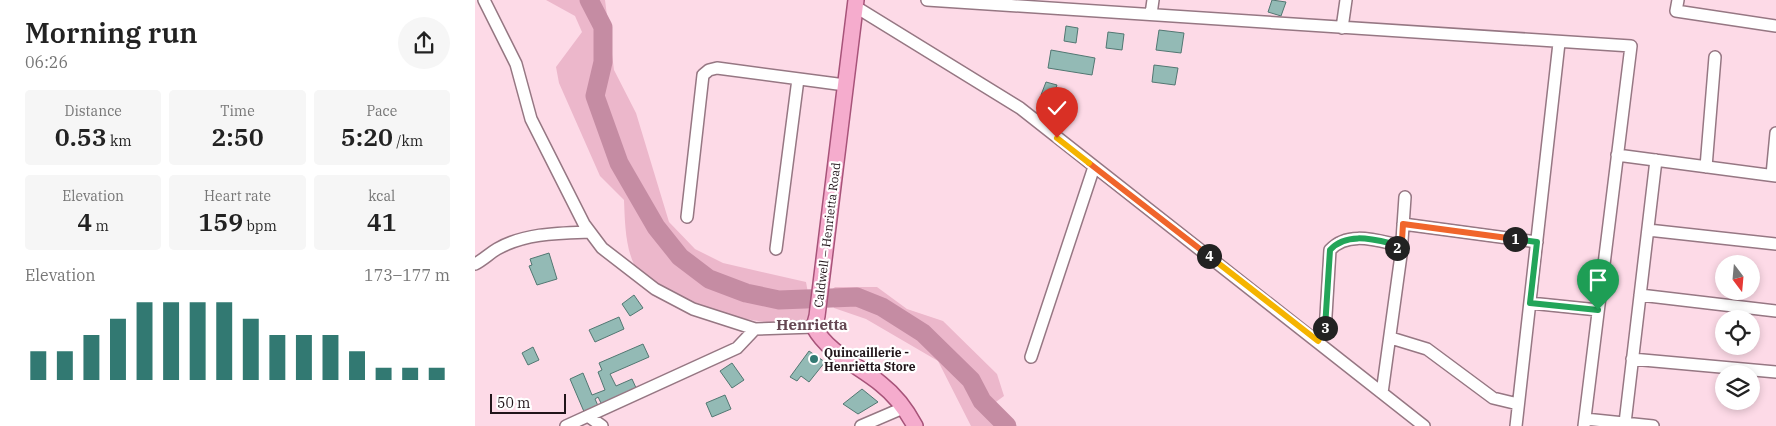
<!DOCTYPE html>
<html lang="en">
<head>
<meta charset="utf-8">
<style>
	body { margin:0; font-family:"IBM Plex Serif",serif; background:#f6f6f6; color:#222; height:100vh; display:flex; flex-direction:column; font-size:19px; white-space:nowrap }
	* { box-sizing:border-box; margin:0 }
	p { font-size:16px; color:#767676 }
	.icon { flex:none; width:28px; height:28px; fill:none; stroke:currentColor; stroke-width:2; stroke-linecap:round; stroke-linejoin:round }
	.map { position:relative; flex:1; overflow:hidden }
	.details { display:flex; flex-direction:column; background:#fff; width:475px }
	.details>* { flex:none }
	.needle { width:32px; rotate:164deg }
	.buttons { position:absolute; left:1240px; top:255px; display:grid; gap:10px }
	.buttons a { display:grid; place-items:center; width:45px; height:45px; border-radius:50%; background:#fff; box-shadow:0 2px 8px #0003; font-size:25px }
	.scale { position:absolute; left:15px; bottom:12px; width:76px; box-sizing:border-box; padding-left:5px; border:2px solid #21151a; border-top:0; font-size:14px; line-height:18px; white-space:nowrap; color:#21151a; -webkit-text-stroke:4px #fff; paint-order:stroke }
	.pin { position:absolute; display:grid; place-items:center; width:42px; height:42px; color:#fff; margin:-51px -21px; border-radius:50% 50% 50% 0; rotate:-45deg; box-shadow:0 0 5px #0007 }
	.pin .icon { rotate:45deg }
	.km { position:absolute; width:25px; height:25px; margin:-12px; border-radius:50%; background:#222; color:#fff; font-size:14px; line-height:25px; text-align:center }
	.round { display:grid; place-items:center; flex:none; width:52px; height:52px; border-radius:26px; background:#f6f6f6 }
	.headline { display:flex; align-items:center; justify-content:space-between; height:85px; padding:0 25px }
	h1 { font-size:28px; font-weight:600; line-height:38px }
	.figures { display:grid; grid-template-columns:repeat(3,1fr); gap:8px; height:85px; padding:5px 25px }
	.figures div { display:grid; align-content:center; border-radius:5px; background:#f6f6f6; text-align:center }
	.figures b { font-size:25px; font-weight:600 }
	.figures small { font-size:14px; font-weight:400 }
	.figures p { font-size:14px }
	.chart { height:140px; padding:10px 25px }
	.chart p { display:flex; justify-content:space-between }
	.chart svg { width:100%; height:90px; margin-top:5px; stroke:#327972; stroke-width:6 }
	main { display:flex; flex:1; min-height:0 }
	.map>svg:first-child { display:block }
	.green { fill:#ecb7cb }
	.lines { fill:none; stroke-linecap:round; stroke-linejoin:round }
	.river { stroke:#c58ca3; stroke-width:19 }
	.building { fill:#93bab5; stroke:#527772 }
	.minor-casing { stroke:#967783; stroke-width:14 }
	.major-casing { stroke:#a75379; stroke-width:18 }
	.minor { stroke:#fff; stroke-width:11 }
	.major { stroke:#f5accd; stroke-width:15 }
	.split-1-casing { stroke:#fff; stroke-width:10 }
	.split-2-casing { stroke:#fff; stroke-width:10 }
	.split-3-casing { stroke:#fff; stroke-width:10 }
	.split-4-casing { stroke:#fff; stroke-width:10 }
	.split-5-casing { stroke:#fff; stroke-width:10 }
	.split-6-casing { stroke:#fff; stroke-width:10 }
	.split-1 { stroke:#22a559; stroke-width:6 }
	.split-2 { stroke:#f0652b; stroke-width:6 }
	.split-3 { stroke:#22a559; stroke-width:6 }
	.split-4 { stroke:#f5b400; stroke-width:6 }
	.split-5 { stroke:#f0652b; stroke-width:6 }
	.split-6 { stroke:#f5b400; stroke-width:6 }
	.poi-dot { fill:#327972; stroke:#fff; stroke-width:2 }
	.labels { text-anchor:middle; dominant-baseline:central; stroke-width:4.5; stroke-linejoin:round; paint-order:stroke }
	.street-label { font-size:12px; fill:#21151a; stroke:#fff }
	.poi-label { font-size:12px; font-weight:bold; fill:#21151a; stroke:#fff; text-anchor:start }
	.quarter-label { font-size:15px; font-weight:bold; fill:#664954; stroke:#fff }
</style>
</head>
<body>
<main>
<section class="details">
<div class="headline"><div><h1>Morning run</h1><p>06:26</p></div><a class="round"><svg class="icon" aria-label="share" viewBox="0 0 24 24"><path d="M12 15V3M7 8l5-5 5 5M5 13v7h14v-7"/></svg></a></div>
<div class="figures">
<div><p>Distance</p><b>0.53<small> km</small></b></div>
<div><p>Time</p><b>2:50</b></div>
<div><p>Pace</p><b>5:20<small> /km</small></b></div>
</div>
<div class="figures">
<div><p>Elevation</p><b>4<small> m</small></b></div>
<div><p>Heart rate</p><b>159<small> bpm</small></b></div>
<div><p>kcal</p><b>41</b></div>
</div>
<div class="chart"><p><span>Elevation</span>173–177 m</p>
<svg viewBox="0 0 160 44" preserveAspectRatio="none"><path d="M5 44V30M15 44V30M25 44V22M35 44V14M45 44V6M55 44V6M65 44V6M75 44V6M85 44V14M95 44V22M105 44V22M115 44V22M125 44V30M135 44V38M145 44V38M155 44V38"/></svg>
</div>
</section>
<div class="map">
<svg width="1301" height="426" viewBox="0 0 1301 426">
	<rect width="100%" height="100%" fill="#fddae7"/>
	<!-- green -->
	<path class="green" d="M71 0H130L139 70 161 113 194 222 220 249 248 263 331 282 335 304 332 321C312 324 291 323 271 319 251 315 177 289 165 274 150 255 150 223 149 200L125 176 84 83 81 67 107 32 100 16Z
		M360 287H402L432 309 468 321 522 374 529 396 510 410 522 426H496L463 361 391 319 359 308 354 292Z"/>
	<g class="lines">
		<!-- river -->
		<path class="river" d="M114 0 128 27V62L120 96 144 163 181 227 205 257 234 279 271 293 304 300 382 297 407 307 448 333 496 380 507 401 532 426"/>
	</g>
	<!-- building -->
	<path class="building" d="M797 0 811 2 806 16 793 12Z
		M591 26 603 28 601 43 589 41Z
		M684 30 709 33 706 53 681 50Z
		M633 32 649 34 647 50 631 48Z
		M576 50 620 58 617 75 573 68Z
		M679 65 703 68 700 85 677 82Z
		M571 82 582 85 577 98 566 95Z
		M74 253 82 279 62 285 54 266 57 265 55 259Z
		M159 295 168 308 155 316 147 304Z
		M144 317 149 329 120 342 114 330Z
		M168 344 174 357 135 374 141 386 157 379 162 390 127 405 123 397 120 399 124 408 110 414 95 379 108 373 117 395 130 390 123 372 127 370 124 363Z
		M58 347 64 360 53 365 47 353Z
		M334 351 350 362 334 382 326 376 322 381 315 377Z
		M257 363 269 380 257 388 245 371Z
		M387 389 403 402 383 414 368 404Z
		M250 395 256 409 237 417 231 403Z"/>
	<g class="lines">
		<!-- minor casing -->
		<g class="minor-casing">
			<path id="minor" d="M9 0 41 64 56 119 109 224 127 248 180 289 218 309 280 329 339 327
				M452 0 1156 46 1109 426
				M1203 0 1201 11 1301 26
				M381 7 545 108 949 426
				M676 14 678 0
				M867 28 871 0
				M1142 155 1301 176
				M1231 167 1240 57
				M1297 175 1301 133
				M212 217 228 75 234 70 242 68 370 85
				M928 224 1062 242
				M1173 230 1301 244
				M301 249 323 79
				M0 264C8 260 15 253 22 249 50 233 84 233 115 232
				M1165 295 1301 311
				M1055 303 1123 310
				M916 338 952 349 1018 398 1043 404
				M843 341 850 332 855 250C871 232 897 239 919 244L926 255
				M556 357 619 167
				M1157 359 1301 372
				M907 393 926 255 930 197
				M113 416 127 426
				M1110 419 1178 426
				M1150 423 1181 160
				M91 426 262 348 280 329
				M386 426 428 408
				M1041 426 1084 43"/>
		</g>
		<!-- major casing -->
		<g class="major-casing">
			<path id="major" d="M381 0 342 316 339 327C353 353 384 366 406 384 420 395 432 411 440 426"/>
		</g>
		<!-- minor -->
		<use href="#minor" class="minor"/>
		<!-- major -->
		<use href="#major" class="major"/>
	</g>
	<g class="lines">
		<!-- split-1 casing -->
		<g class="split-1-casing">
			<path id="split-1" d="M1040 239 1062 242 1055 303 1123 310"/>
		</g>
		<!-- split-2 casing -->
		<g class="split-2-casing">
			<path id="split-2" d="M922 248 926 256 928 224 1040 239"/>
		</g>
		<!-- split-3 casing -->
		<g class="split-3-casing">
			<path id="split-3" d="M850 328 855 250C871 232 897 239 919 244L922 248"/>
		</g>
		<!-- split-4 casing -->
		<g class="split-4-casing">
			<path id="split-4" d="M734 256 843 341 850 328"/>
		</g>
		<!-- split-5 casing -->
		<g class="split-5-casing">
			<path id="split-5" d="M614 163 734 256"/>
		</g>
		<!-- split-6 casing -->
		<g class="split-6-casing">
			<path id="split-6" d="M582 138 614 163"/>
		</g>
		<!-- split-1 -->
		<use href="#split-1" class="split-1"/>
		<!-- split-2 -->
		<use href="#split-2" class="split-2"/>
		<!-- split-3 -->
		<use href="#split-3" class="split-3"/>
		<!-- split-4 -->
		<use href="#split-4" class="split-4"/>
		<!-- split-5 -->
		<use href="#split-5" class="split-5"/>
		<!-- split-6 -->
		<use href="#split-6" class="split-6"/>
	</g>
	<!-- markers -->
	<circle class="poi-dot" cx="339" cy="359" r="5"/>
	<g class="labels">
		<!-- street labels -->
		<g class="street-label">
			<text transform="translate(352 235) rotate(-83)">Caldwell – Henrietta Road</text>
		</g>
		<!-- poi labels -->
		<g class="poi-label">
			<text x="349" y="352">Quincaillerie -<tspan x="349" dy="14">Henrietta Store</tspan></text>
		</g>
		<!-- quarter labels -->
		<g class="quarter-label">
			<text x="337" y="324">Henrietta</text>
		</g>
	</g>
</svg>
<div class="buttons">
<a><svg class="needle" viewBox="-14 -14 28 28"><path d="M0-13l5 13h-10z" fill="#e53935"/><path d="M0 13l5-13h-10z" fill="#767676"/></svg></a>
<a><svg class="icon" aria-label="locate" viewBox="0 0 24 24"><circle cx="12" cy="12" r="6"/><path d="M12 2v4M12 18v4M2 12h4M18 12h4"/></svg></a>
<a><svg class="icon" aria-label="layers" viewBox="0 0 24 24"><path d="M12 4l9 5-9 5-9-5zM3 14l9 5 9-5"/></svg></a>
</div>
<div class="scale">50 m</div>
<div class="pin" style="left:1123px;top:310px;background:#1e9e55"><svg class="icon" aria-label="arrive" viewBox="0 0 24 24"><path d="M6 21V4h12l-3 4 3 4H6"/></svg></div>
<div class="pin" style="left:582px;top:138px;background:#d93025"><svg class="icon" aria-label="check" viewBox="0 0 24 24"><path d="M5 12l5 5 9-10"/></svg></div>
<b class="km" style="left:1040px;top:239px">1</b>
<b class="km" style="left:922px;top:248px">2</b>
<b class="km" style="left:850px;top:328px">3</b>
<b class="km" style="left:734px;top:256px">4</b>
</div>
</main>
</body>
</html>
